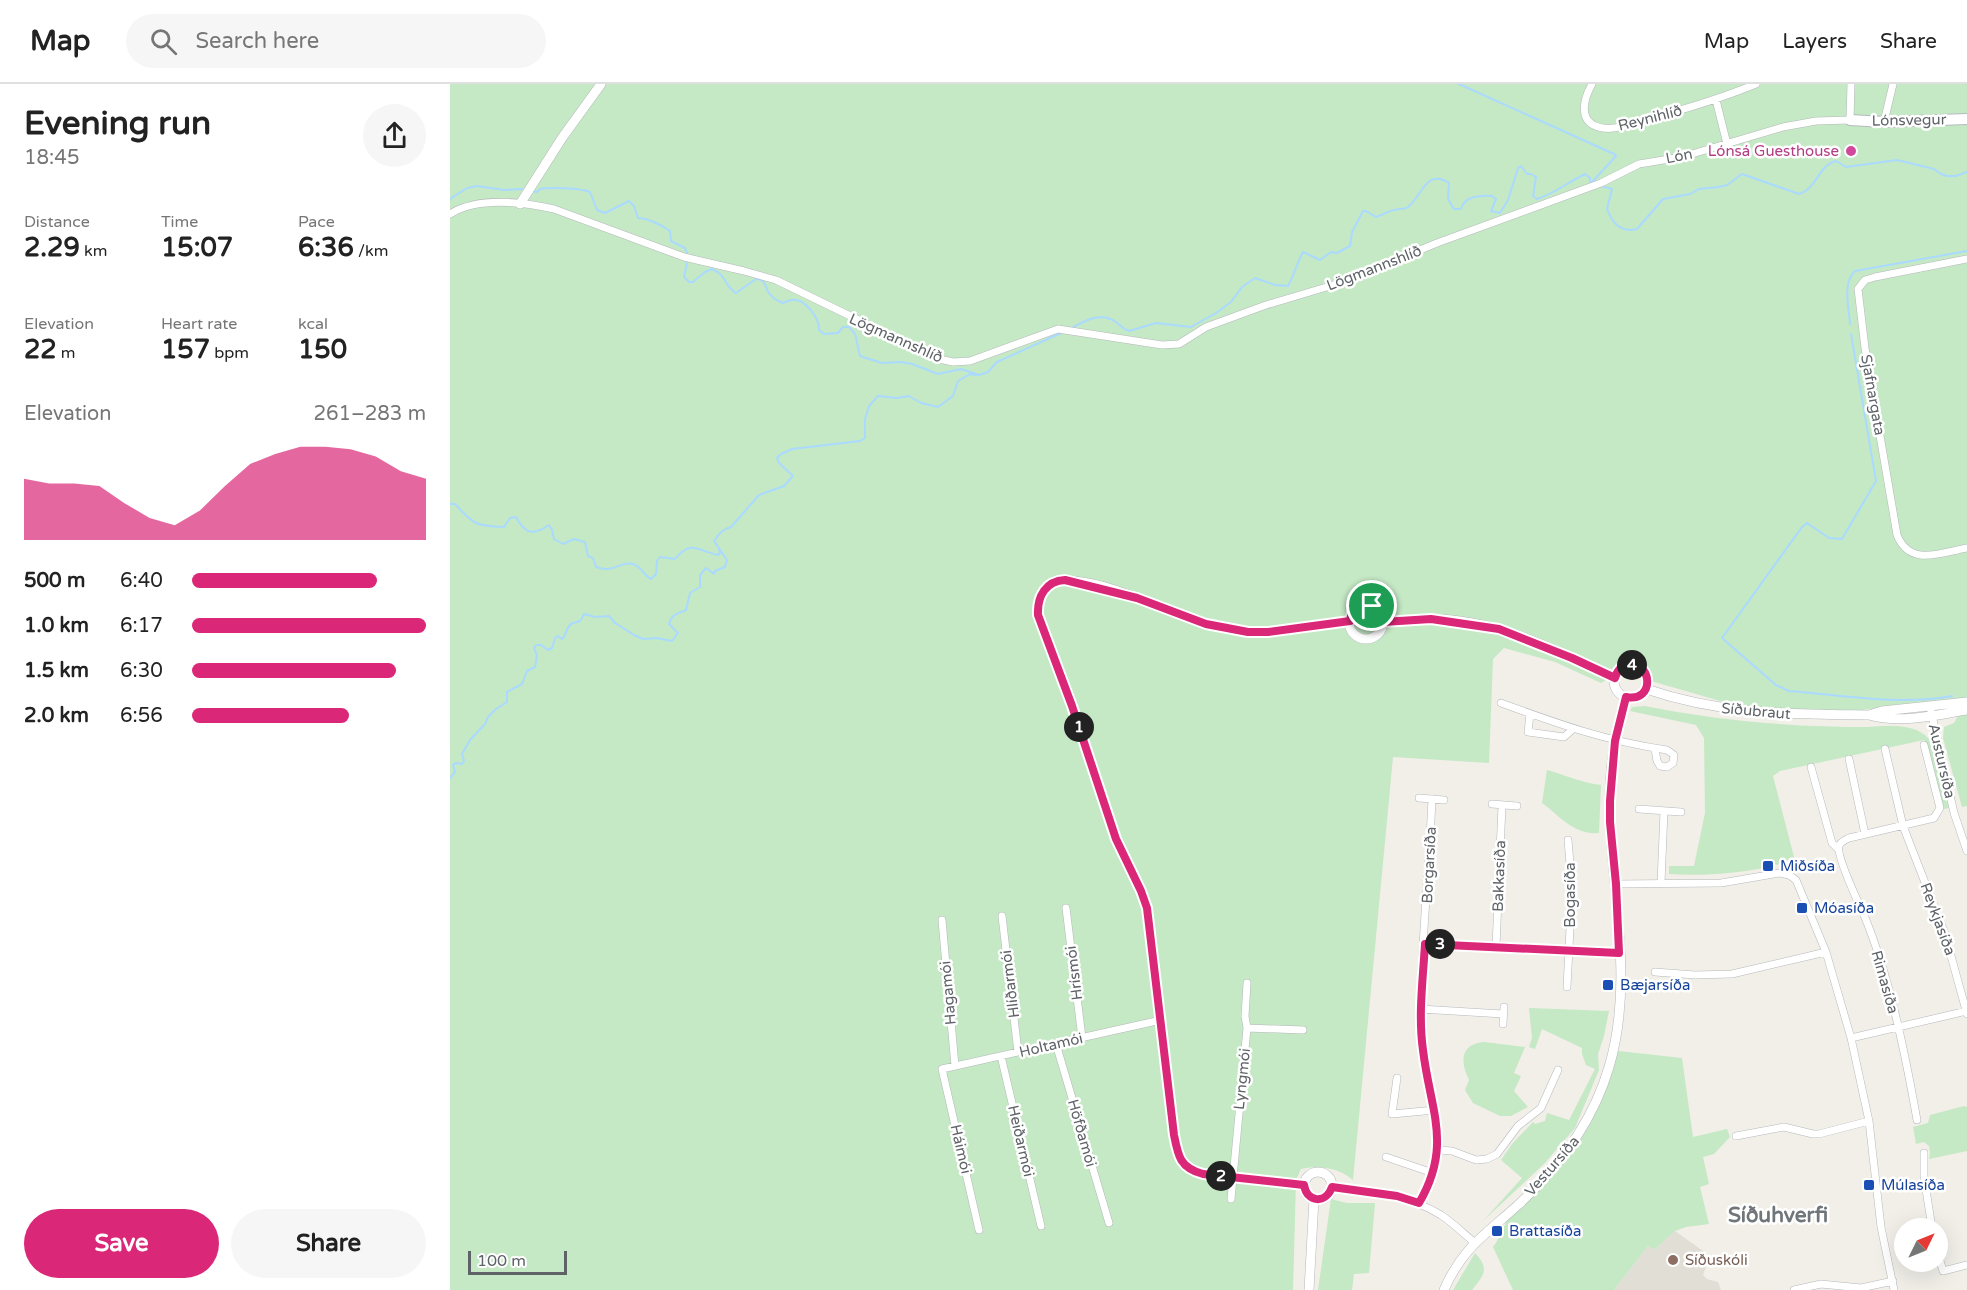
<!DOCTYPE html>
<html lang="en">
<head>
<meta charset="utf-8">
<style>
	body { margin:0; font-family:"Varela Round",sans-serif; background:#f6f6f6; color:#222; height:100vh; display:flex; flex-direction:column; font-size:22px; white-space:nowrap }
	* { box-sizing:border-box; margin:0 }
	p { font-size:20px; color:#767676 }
	.icon { flex:none; width:33px; height:33px; fill:none; stroke:currentColor; stroke-width:2; stroke-linecap:round; stroke-linejoin:round }
	.map { position:relative; flex:1; overflow:hidden }
	.drawer { display:flex; flex-direction:column; background:#fff; width:450px }
	.drawer>* { flex:none }
	.needle { width:39px; rotate:47deg }
	.controls { position:absolute; left:1444px; top:1134px; display:grid; gap:12px }
	.controls a { display:grid; place-items:center; width:54px; height:54px; border-radius:50%; background:#fff; box-shadow:0 6px 24px #0002; font-size:30px }
	.scale { position:absolute; left:18px; bottom:15px; width:99px; box-sizing:border-box; padding-left:6px; border:3px solid #5f6368; border-top:0; font-size:16px; line-height:21px; white-space:nowrap; color:#5f6368; -webkit-text-stroke:4px #fff; paint-order:stroke }
	.pin { position:absolute; display:grid; place-items:center; width:51px; height:51px; color:#fff; margin:-26px; border:3px solid #fff; border-radius:50%; box-shadow:0 2px 6px #0007 }
	.km { position:absolute; width:30px; height:30px; margin:-15px; border-radius:50%; background:#222; color:#fff; font-size:16px; line-height:30px; text-align:center }
	.round { display:grid; place-items:center; flex:none; width:63px; height:63px; border-radius:32px; background:#f6f6f6 }
	.head { display:flex; align-items:center; justify-content:space-between; height:102px; padding:0 24px }
	h1 { font-size:33px; font-weight:700; line-height:45px }
	.metrics { display:grid; grid-template-columns:repeat(3,1fr); gap:9px; height:102px; padding:6px 24px }
	.metrics div { display:grid; align-content:center }
	.metrics b { font-size:26px; font-weight:700 }
	.metrics small { font-size:16px; font-weight:400 }
	.metrics p { font-size:16px }
	.chart { height:168px; padding:12px 24px }
	.chart p { display:flex; justify-content:space-between }
	.chart svg { width:100%; height:108px; margin-top:6px; fill:#db2777; opacity:.7 }
	.action { display:flex; gap:12px; margin-top:auto; padding:12px 24px }
	.action a { flex:1; height:69px; border-radius:36px; background:#db2777; color:#fff; font-size:24px; font-weight:700; line-height:69px; text-align:center }
	.action a+a { background:#f6f6f6; color:#222 }
	ul { padding:0 24px; list-style:none; font-size:20px }
	li { display:grid; grid-template-columns:96px 72px 1fr; align-items:center; height:45px }
	li i { height:15px; border-radius:8px; background:#db2777 }
	header { display:flex; align-items:center; gap:36px; box-sizing:border-box; height:84px; padding:0 30px; background:#fff; border-bottom:2px solid #e0e0e0 }
	header strong { font-size:28px }
	nav { display:flex; gap:33px; margin-inline-start:auto; font-size:21px }
	.search { width:420px; height:54px; background:#f6f6f6; display:flex; align-items:center; gap:15px; box-sizing:border-box; padding:0 21px; border-radius:33px; color:#767676; font-size:22px }
	main { display:flex; flex:1; min-height:0 }
	.map>svg:first-child { display:block }
	.education { fill:#e1ded6 }
	.green { fill:#c5e8c5 }
	.lines { fill:none; stroke-linecap:round; stroke-linejoin:round }
	.stream { stroke:#aadaff; stroke-width:2 }
	.minor-casing { stroke:#b5b8bc; stroke-width:8 }
	.tertiary-casing { stroke:#b5b8bc; stroke-width:10 }
	.secondary-casing { stroke:#b6babf; stroke-width:12 }
	.minor { stroke:#fff; stroke-width:7 }
	.tertiary { stroke:#fff; stroke-width:9 }
	.secondary { stroke:#fff; stroke-width:10 }
	.route-casing { stroke:#fff; stroke-width:12 }
	.route { stroke:#db2777; stroke-width:8 }
	.hotel-dot { fill:#d1479c; stroke:#fff; stroke-width:2 }
	.transit-dot { fill:#1a4fb4; stroke:#fff; stroke-width:2 }
	.education-dot { fill:#8d6e63; stroke:#fff; stroke-width:2 }
	.labels { text-anchor:middle; dominant-baseline:central; stroke-width:5; stroke-linejoin:round; paint-order:stroke }
	.street-label { font-size:15px; fill:#5f6368; stroke:#fff }
	.hotel-label { font-size:15px; fill:#b23c85; stroke:#fff; text-anchor:end }
	.transit-label { font-size:15px; fill:#164399; stroke:#fff; text-anchor:start }
	.education-label { font-size:15px; fill:#785e54; stroke:#fff; text-anchor:start }
	.district-label { font-size:21px; font-weight:bold; fill:#70757a; stroke:#fff }
</style>
</head>
<body>
<header>
<strong>Map</strong>
<div class="search"><svg class="icon" aria-label="search" viewBox="0 0 24 24"><circle cx="10" cy="10" r="6"/><path d="M15 15l6 6"/></svg>Search here</div>
<nav><a>Map</a><a>Layers</a><a>Share</a></nav>
</header>
<main>
<section class="drawer">
<div class="head"><div><h1>Evening run</h1><p>18:45</p></div><a class="round"><svg class="icon" aria-label="share" viewBox="0 0 24 24"><path d="M12 15V3M7 8l5-5 5 5M5 13v7h14v-7"/></svg></a></div>
<div class="metrics">
<div><p>Distance</p><b>2.29<small> km</small></b></div>
<div><p>Time</p><b>15:07</b></div>
<div><p>Pace</p><b>6:36<small> /km</small></b></div>
</div>
<div class="metrics">
<div><p>Elevation</p><b>22<small> m</small></b></div>
<div><p>Heart rate</p><b>157<small> bpm</small></b></div>
<div><p>kcal</p><b>150</b></div>
</div>
<div class="chart"><p><span>Elevation</span>261–283 m</p>
<svg viewBox="0 0 160 44" preserveAspectRatio="none"><path d="M0 44V19L10 21L20 21L30 22L40 29L50 35L60 38L70 32L80 22L90 13L100 9L110 6L120 6L130 7L140 10L150 16L160 19V44z"/></svg>
</div>
<ul>
<li><b>500 m</b>6:40<i style="width:79%"></i></li>
<li><b>1.0 km</b>6:17<i style="width:100%"></i></li>
<li><b>1.5 km</b>6:30<i style="width:87%"></i></li>
<li><b>2.0 km</b>6:56<i style="width:67%"></i></li>
</ul>
<div class="action"><a>Save</a><a>Share</a></div>
</section>
<div class="map">
<svg width="1517" height="1206" viewBox="0 0 1517 1206">
	<rect width="100%" height="100%" fill="#f1efe8"/>
	<!-- education -->
	<path class="education" d="M1225 1147 1260 1172 1253 1191 1257 1195 1268 1198 1271 1206H1164L1198 1162 1204 1166Z"/>
	<!-- green -->
	<path class="green" d="M0 0H1517V614L1403 627 1342 626 1284 621 1170 588 1151 599 1105 578 1054 564 1043 575 1039 679 943 673 903 1096C889 1084 869 1081 851 1085L846 1096 843 1206H0Z
		M1195 622C1269 637 1343 643 1419 643 1439 642 1465 639 1479 655L1499 724 1494 725 1474 656 1330 687 1323 692 1344 773 1327 781 1324 779 1315 781 1314 784C1281 790 1253 792 1219 790V782H1244L1255 729 1254 654 1246 641 1180 627 1182 623Z
		M1517 628V722L1512 723 1493 654 1494 643 1504 639 1509 630Z
		M1097 686C1116 691 1132 699 1151 701L1149 749C1124 751 1111 733 1092 719Z
		M1079 924 1159 927 1154 952 1148 970 1149 986 1125 1044 1094 1080 1033 1137 1072 1094 1051 1076 1062 1060 1083 1038 1085 1040 1095 1037 1097 1029 1119 1036 1145 985 1136 981 1132 970V964L1092 945 1085 965 1079 963 1082 954Z
		M1034 958 1075 963 1064 989 1071 992 1064 1007 1078 1023 1061 1032H1050L1023 1019 1015 1006 1019 996C1010 978 1010 960 1034 958Z
		M1168 967 1232 974 1243 1053 1277 1045 1280 1053 1264 1070 1253 1073 1259 1100 1250 1103 1259 1140 1236 1143 1225 1147 1204 1166 1198 1162 1164 1206H1063L1043 1163C1051 1153 1053 1141 1061 1131 1083 1105 1112 1085 1130 1056 1148 1028 1158 998 1168 967Z
		M1514 1022 1517 1023V1067L1479 1075 1480 1069 1479 1062 1474 1058 1466 1060 1463 1043 1478 1039 1480 1031Z
		M881 1115 897 1119H925L919 1189 904 1190 902 1206H868Z
		M1025 1169C1040 1185 1034 1191 1022 1206H1003Z"/>
	<g class="lines">
		<!-- stream -->
		<path class="stream" d="M1009 0 1164 70 1166 72 1143 97
			M1151 102 1162 105 1157 125C1162 139 1171 149 1187 145L1213 115 1240 110 1249 105 1269 103 1277 101 1292 90 1349 110C1367 105 1368 81 1386 77L1396 83 1447 76 1484 85 1491 90 1497 92H1506L1517 88
			M81 107 87 108 90 105C99 103 131 104 140 108L147 126 155 129 179 117 184 122 188 134C197 134 212 141 220 147L221 157 235 164 237 169
			M0 115 17 104 27 102 54 106 72 105
			M237 179 234 193 239 198H243L255 188 262 185C278 192 273 201 286 209L306 195C318 196 313 201 319 209 322 214 328 217 333 219 336 218 339 216 342 216 355 214 370 235 369 246L374 250 388 249 393 243H399L405 250 410 272 432 279 451 278 462 280 488 290 511 285 529 291 538 288 547 278 611 249
			M1400 240C1399 223 1392 199 1405 187L1517 167
			M620 245C634 237 651 227 666 238 671 242 673 245 679 247L706 239 741 243 766 229 781 218 792 203 805 194 825 201 838 202C844 191 847 179 853 168L870 176 881 168 887 169 900 162 902 148 913 127H916L926 133C933 131 938 127 944 126 950 124 954 126 958 123 972 112 976 84 999 99L998 115 1004 125H1011C1014 112 1031 111 1042 112L1046 115 1041 127 1050 129 1058 116 1068 84 1071 82 1077 90H1081L1086 93 1083 112 1087 115C1104 110 1118 98 1135 90L1140 94V98L1146 99
			M1401 250 1426 397 1392 455 1379 454 1357 439 1352 443 1272 554 1326 601 1339 607C1390 611 1452 622 1502 612
			M0 420H5C24 441 26 442 54 443L60 434 66 433C75 450 83 452 99 441L102 446 104 455 113 460 124 455 135 458 138 472 143 474 146 483C165 490 170 476 183 480 191 482 193 491 201 495L206 490 207 477 210 473 225 475C241 455 248 467 268 471L270 469 269 465
			M0 694 5 688 3 681 6 679 12 680 14 677 12 670 20 656 35 640 38 633 46 625 57 618V608L72 600 77 587 85 583 87 571 84 564 86 561H91L98 566 102 564 105 554 108 552 112 555C117 551 116 541 123 539 126 538 129 538 131 536L134 530 145 533 159 532 165 539 184 551 193 555 206 554 222 557 228 549 219 540C222 530 227 530 236 526L240 509 250 503V491L256 484 264 490 265 487 275 483 277 476 264 457C269 450 272 445 281 443L309 411 334 402 343 392 329 379 327 374 331 370 342 365 410 357 415 354V335L419 322 428 312 447 314 459 312 471 319 488 323 503 312 508 297 520 290 526 291"/>
		<!-- minor casing -->
		<g class="minor-casing">
			<path id="minor" d="M1142 0C1133 16 1127 40 1153 44 1166 46 1182 40 1194 36 1233 26 1269 15 1306 0
				M1266 16 1277 60
				M1434 38 1443 0
				M0 130C29 112 72 118 104 125L234 173 294 187 326 196 489 275 503 278 520 277 608 245 712 261 729 260 756 243 816 221 890 199 987 159 1151 99 1189 80 1232 73 1333 43 1366 37 1400 36 1401 0
				M1517 175 1425 193 1415 196 1408 205 1415 264 1447 451C1460 483 1490 469 1517 464
				M605 497C593 505 588 516 588 531L622 622 666 755 691 807 697 824 724 1051C728 1072 730 1084 752 1090L853 1101
				M1051 619C1108 640 1156 657 1217 666L1224 671 1223 679 1217 683 1210 682 1207 677 1205 665
				M1481 627 1504 729 1517 767
				M1080 630 1078 648 1114 653 1123 645
				M1435 665 1453 742 1495 850 1517 930
				M1399 675 1415 750
				M1361 683 1382 759 1388 765
				M969 714 994 716
				M1042 720 1067 722
				M1189 725 1231 728
				M1211 799 1214 727
				M1166 800 1271 799 1330 789 1339 791 1346 796 1376 868 1401 954 1419 1037 1431 1143 1444 1206
				M616 824 632 954
				M552 832 568 968
				M492 836 505 982
				M975 859 1169 869
				M1046 863 1052 721
				M1205 888 1245 891 1282 890 1376 868
				M1117 903 1122 804 1118 756
				M970 925 1053 930
				M1053 940 1054 923
				M797 944 853 946
				M1401 954 1517 927
				M606 960 659 1139
				M551 972 591 1142
				M947 994 942 1030 985 1026
				M1467 1036C1455 969 1440 894 1414 831 1409 820 1386 772 1389 762 1390 758 1395 756 1399 754L1484 734 1490 724 1474 661
				M1286 1052 1334 1043 1363 1050H1369L1419 1037
				M988 1066 1002 1067 1026 1076 1037 1075 1047 1070 1068 1042 1091 1024 1108 986
				M1474 1069V1093L1482 1144
				M936 1073 983 1089
				M882 1103C921 1107 957 1110 991 1131 1003 1139 1013 1149 1024 1158
				M781 1115 797 944 795 932 797 899
				M969 1119C1009 1050 968 996 970 924 972 855 979 785 982 715
				M529 1146 492 985 711 936
				M1488 1170 1493 1187 1517 1181
				M1344 1206 1371 1200 1411 1204 1443 1197"/>
		</g>
		<!-- tertiary casing -->
		<g class="tertiary-casing">
			<path id="tertiary" d="M70 120 112 54 151 0
				M605 497C657 492 717 532 768 543 784 546 801 549 818 548 845 545 872 539 900 537
				M899 538a17 17 0 1 1 34 0a17 17 0 1 1-34 0Z
				M933 538C948 537 964 535 979 535 1045 534 1107 567 1165 594
				M1164 597a17 17 0 1 1 34 0a17 17 0 1 1-34 0Z
				M1196 605C1273 631 1339 630 1419 631 1450 640 1485 631 1517 626
				M1419 631 1432 627 1517 618
				M854 1102a14 14 0 1 1 28 0a14 14 0 1 1-28 0Z
				M859 1206 864 1115
				M994 1206C1012 1164 1036 1150 1068 1121 1110 1082 1143 1038 1159 983 1183 903 1164 820 1160 739 1158 697 1163 653 1176 613"/>
		</g>
		<!-- secondary casing -->
		<g class="secondary-casing">
			<path id="secondary" d="M1400 36 1434 38 1517 35"/>
		</g>
		<!-- minor -->
		<use href="#minor" class="minor"/>
		<!-- tertiary -->
		<use href="#tertiary" class="tertiary"/>
		<!-- secondary -->
		<use href="#secondary" class="secondary"/>
	</g>
	<g class="lines">
		<!-- route casing -->
		<g class="route-casing">
			<path id="route" d="M615 496 687 514 756 540 798 548H818L900 537C901 527 907 522 917 521 926 523 932 528 933 538L981 535 1049 545 1122 574 1165 594C1167 587 1171 582 1178 581 1203 577 1205 619 1176 613L1165 657 1160 717V738L1166 800 1169 869 975 860C973 895 968 931 973 966 980 1026 1003 1061 969 1119L947 1112 882 1103C876 1120 857 1119 854 1101L753 1090C730 1084 728 1072 724 1051L697 824 691 807 666 755 622 622 588 531C587 512 596 497 615 496Z"/>
		</g>
		<!-- route -->
		<use href="#route" class="route"/>
	</g>
	<!-- markers -->
	<circle class="hotel-dot" cx="1401" cy="67" r="6"/>
	<g class="transit-dot">
		<rect x="1312" y="776" width="12" height="12" rx="3"/>
		<rect x="1346" y="818" width="12" height="12" rx="3"/>
		<rect x="1152" y="895" width="12" height="12" rx="3"/>
		<rect x="1413" y="1095" width="12" height="12" rx="3"/>
		<rect x="1041" y="1141" width="12" height="12" rx="3"/>
	</g>
	<circle class="education-dot" cx="1223" cy="1176" r="6"/>
	<g class="labels">
		<!-- street labels -->
		<g class="street-label">
			<text transform="translate(1200 34) rotate(-14)">Reynihlíð</text>
			<text transform="translate(1459 36) rotate(-1)">Lónsvegur</text>
			<text transform="translate(1229 72) rotate(-11)">Lón</text>
			<text transform="translate(924 184) rotate(-21)">Lögmannshlíð</text>
			<text transform="translate(446 254) rotate(24)">Lögmannshlíð</text>
			<text transform="translate(1423 311) rotate(80)">Sjafnargata</text>
			<text transform="translate(1306 627) rotate(5)">Síðubraut</text>
			<text transform="translate(1492 677) rotate(77)">Austursíða</text>
			<text transform="translate(979 781) rotate(-87)">Borgarsíða</text>
			<text transform="translate(1049 792) rotate(-88)">Bakkasíða</text>
			<text transform="translate(1120 811) rotate(-90)">Bogasíða</text>
			<text transform="translate(1488 835) rotate(70)">Reykjasíða</text>
			<text transform="translate(624 889) rotate(-97)">Hrísmói</text>
			<text transform="translate(1435 898) rotate(74)">Rimasíða</text>
			<text transform="translate(560 900) rotate(-97)">Hlíðarmói</text>
			<text transform="translate(498 909) rotate(-95)">Hagamói</text>
			<text transform="translate(601 961) rotate(-13)">Holtamói</text>
			<text transform="translate(792 995) rotate(-84)">Lyngmói</text>
			<text transform="translate(632 1049) rotate(74)">Höfðamói</text>
			<text transform="translate(571 1057) rotate(77)">Heiðarmói</text>
			<text transform="translate(511 1065) rotate(77)">Háimói</text>
			<text transform="translate(1102 1082) rotate(-49)">Vestursíða</text>
		</g>
		<!-- hotel labels -->
		<g class="hotel-label">
			<text x="1389" y="67">Lónsá Guesthouse</text>
		</g>
		<!-- transit labels -->
		<g class="transit-label">
			<text x="1330" y="782">Miðsíða</text>
			<text x="1364" y="824">Móasíða</text>
			<text x="1170" y="901">Bæjarsíða</text>
			<text x="1431" y="1101">Múlasíða</text>
			<text x="1059" y="1147">Brattasíða</text>
		</g>
		<!-- education labels -->
		<g class="education-label">
			<text x="1235" y="1176">Síðuskóli</text>
		</g>
		<!-- district labels -->
		<g class="district-label">
			<text x="1328" y="1131">Síðuhverfi</text>
		</g>
	</g>
</svg>
<div class="controls">
<a><svg class="needle" viewBox="-14 -14 28 28"><path d="M0-13l5 13h-10z" fill="#e53935"/><path d="M0 13l5-13h-10z" fill="#767676"/></svg></a>
</div>
<div class="scale">100 m</div>
<div class="pin" style="left:922px;top:522px;background:#1e9e55"><svg class="icon" aria-label="arrive" viewBox="0 0 24 24"><path d="M6 21V4h12l-3 4 3 4H6"/></svg></div>
<b class="km" style="left:629px;top:643px">1</b>
<b class="km" style="left:771px;top:1092px">2</b>
<b class="km" style="left:990px;top:860px">3</b>
<b class="km" style="left:1182px;top:581px">4</b>
</div>
</main>
</body>
</html>
